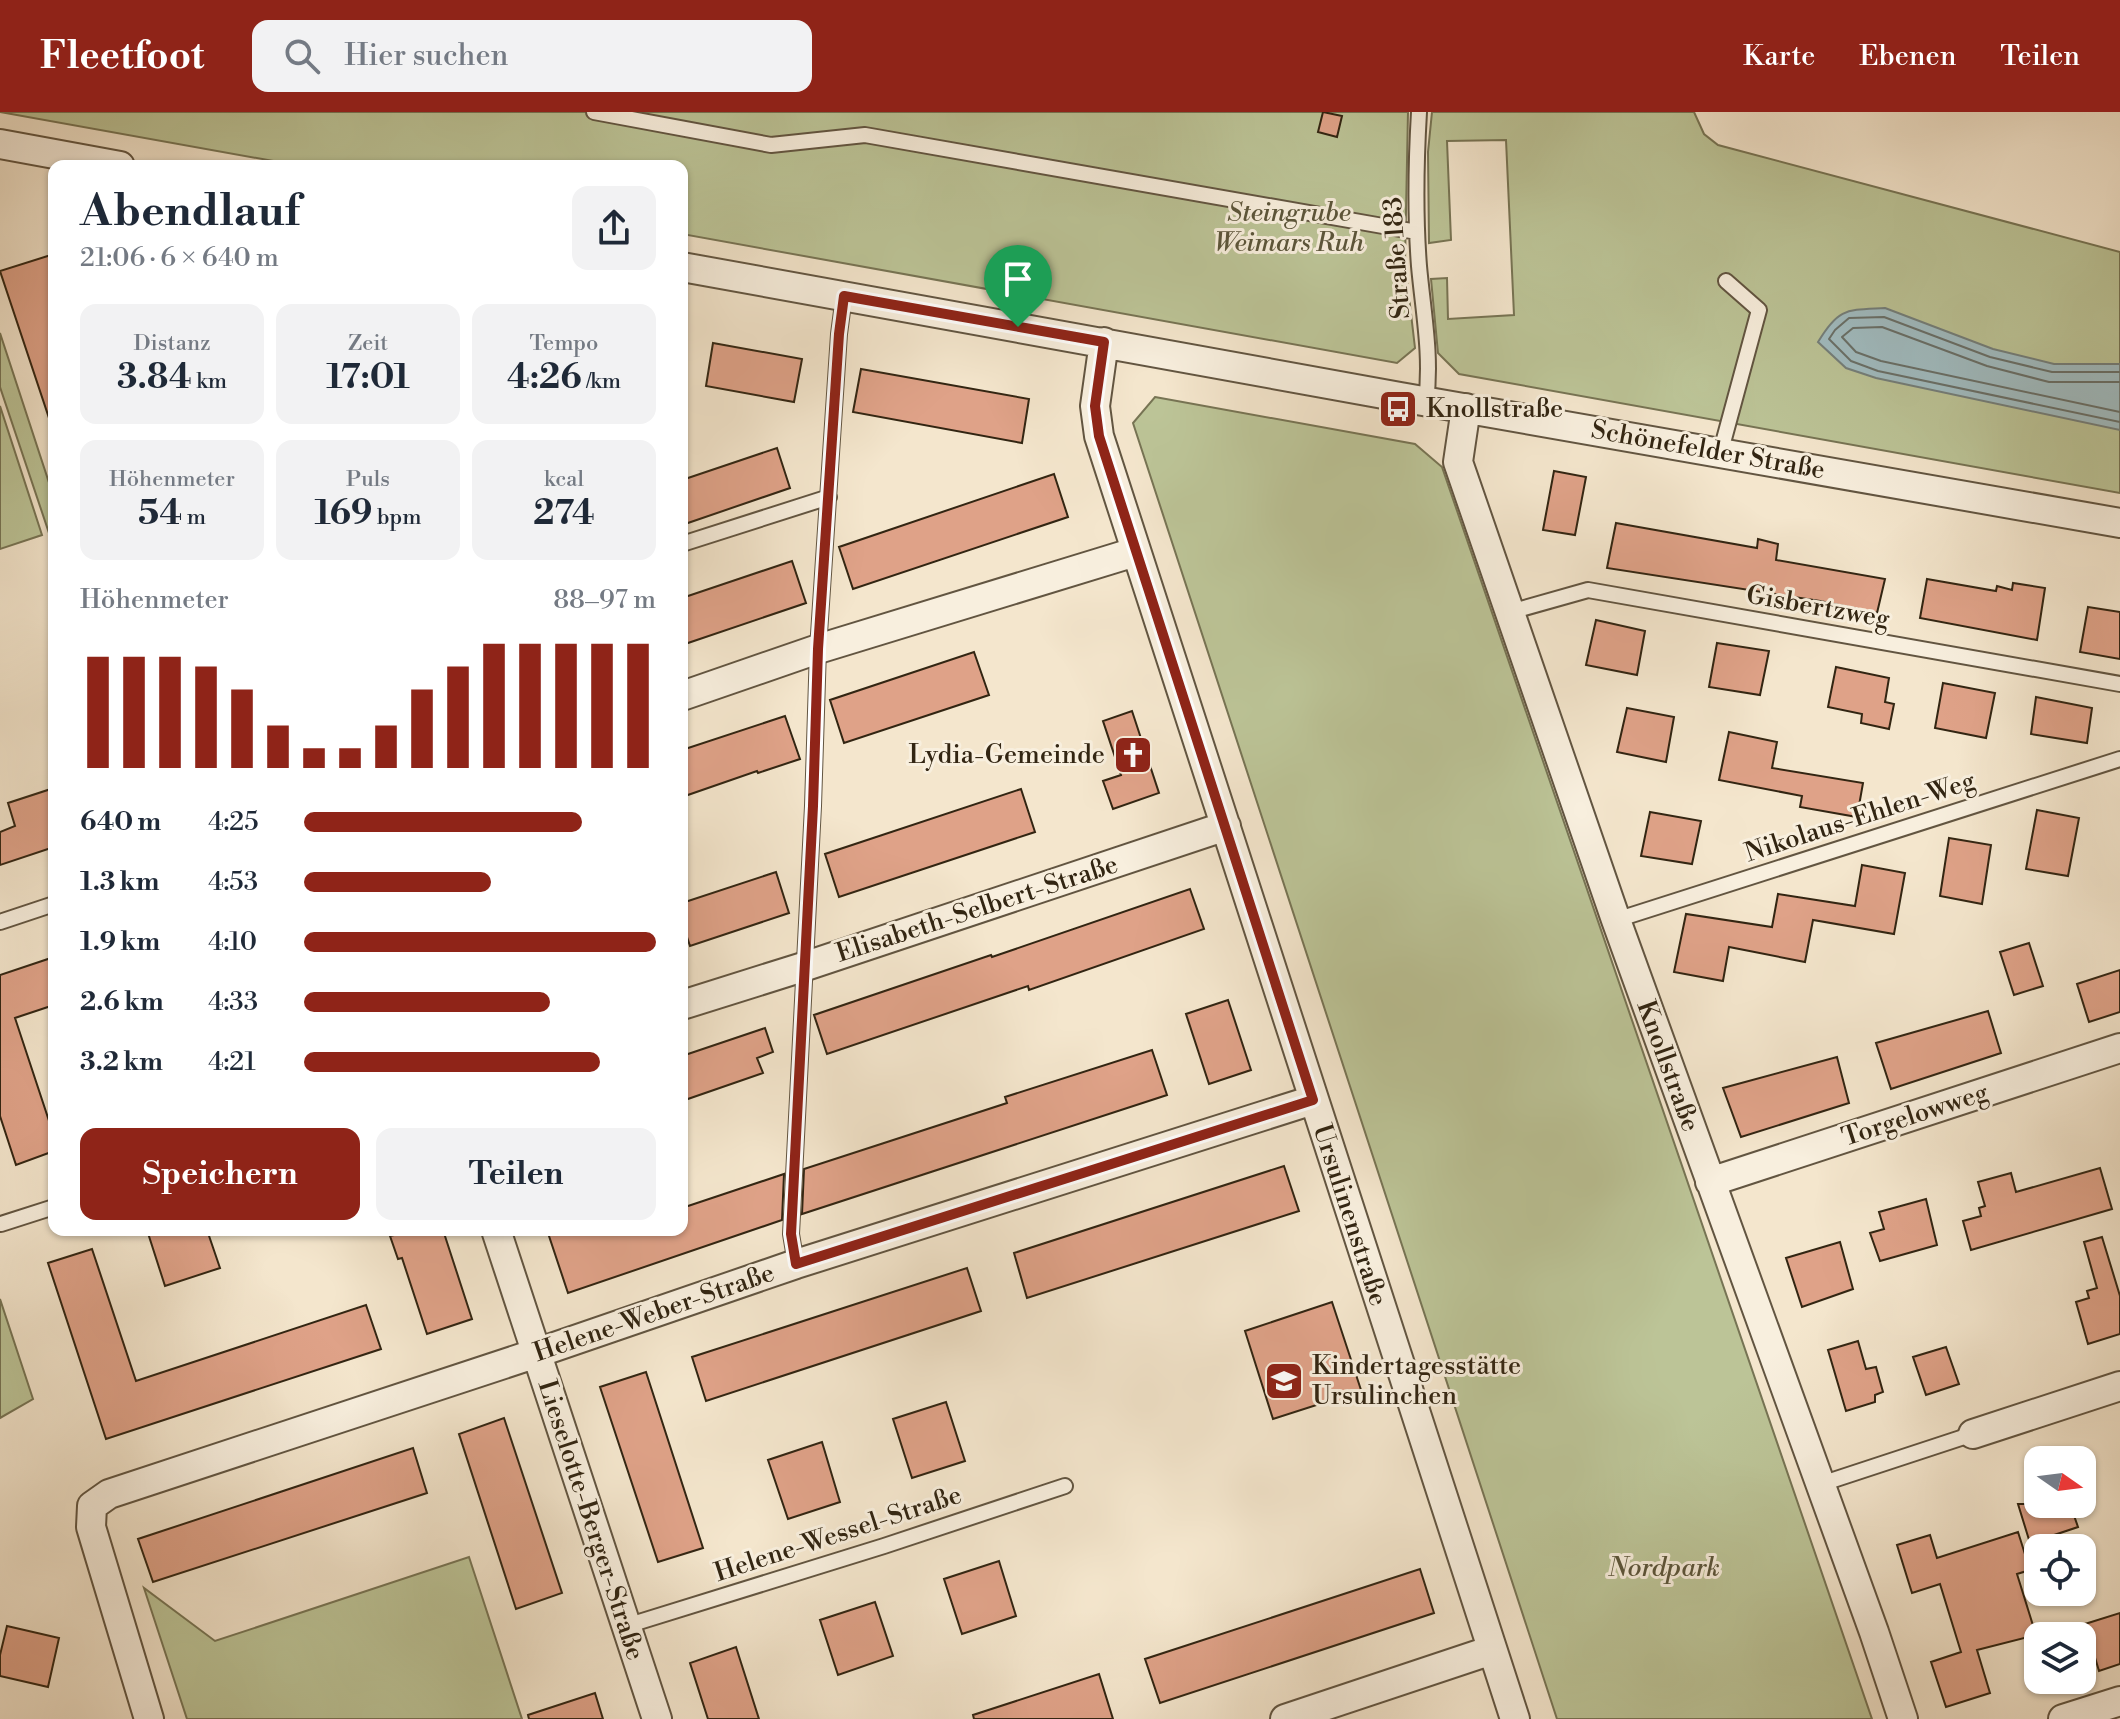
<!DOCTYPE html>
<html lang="de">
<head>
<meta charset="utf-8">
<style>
	body { margin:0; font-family:"Libre Bodoni",serif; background:#f2f2f3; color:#1f2937; height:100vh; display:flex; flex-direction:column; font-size:30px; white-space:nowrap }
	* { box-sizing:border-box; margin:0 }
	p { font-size:26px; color:#747a83 }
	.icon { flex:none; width:44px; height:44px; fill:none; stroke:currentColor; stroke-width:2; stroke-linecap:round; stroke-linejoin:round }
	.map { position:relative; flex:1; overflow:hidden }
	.drawer { position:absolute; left:48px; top:48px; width:640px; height:1076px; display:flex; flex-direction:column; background:#fff; border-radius:16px; box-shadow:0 2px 6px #0004 }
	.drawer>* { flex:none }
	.needle { width:52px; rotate:104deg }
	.controls { position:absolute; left:2024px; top:1334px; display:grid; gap:16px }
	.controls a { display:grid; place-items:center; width:72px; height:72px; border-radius:16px; background:#fff; box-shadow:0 2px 6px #0004; font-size:40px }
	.pin { position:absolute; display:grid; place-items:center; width:68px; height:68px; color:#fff; margin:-82px -34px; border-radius:50% 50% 50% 0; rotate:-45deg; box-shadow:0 0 8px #0007 }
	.pin .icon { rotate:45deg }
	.round { display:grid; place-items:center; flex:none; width:84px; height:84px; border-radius:16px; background:#f2f2f3 }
	.summary { display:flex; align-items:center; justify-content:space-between; height:136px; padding:0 32px }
	h1 { font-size:44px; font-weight:800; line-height:60px }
	.figures { display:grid; grid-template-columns:repeat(3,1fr); gap:12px; height:136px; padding:8px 32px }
	.figures div { display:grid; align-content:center; border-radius:16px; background:#f2f2f3; text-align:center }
	.figures b { font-size:34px; font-weight:800 }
	.figures small { font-size:22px; font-weight:400 }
	.figures p { font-size:22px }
	.chart { height:224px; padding:16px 32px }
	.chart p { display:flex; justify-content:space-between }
	.chart svg { width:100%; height:144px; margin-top:8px; stroke:#8f2418; stroke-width:6 }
	.primary-button { display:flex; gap:16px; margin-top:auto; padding:16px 32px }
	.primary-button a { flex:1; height:92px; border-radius:16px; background:#8f2418; color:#fff; font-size:32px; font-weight:800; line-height:92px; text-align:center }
	.primary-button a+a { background:#f2f2f3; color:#1f2937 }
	ul { padding:0 32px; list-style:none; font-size:26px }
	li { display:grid; grid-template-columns:128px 96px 1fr; align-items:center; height:60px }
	li i { height:20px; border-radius:10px; background:#8f2418 }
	header { display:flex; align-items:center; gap:48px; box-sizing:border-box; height:112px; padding:0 40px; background:#8f2418; color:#fff }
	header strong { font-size:38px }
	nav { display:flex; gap:44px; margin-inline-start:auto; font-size:28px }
	.search { width:560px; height:72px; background:#f2f2f3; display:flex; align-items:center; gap:20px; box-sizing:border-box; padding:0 28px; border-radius:16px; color:#747a83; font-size:30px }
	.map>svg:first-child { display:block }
	.green { fill:#bcc497; stroke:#777454; stroke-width:2 }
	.water { fill:#a1bdc2; stroke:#75807c; stroke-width:2 }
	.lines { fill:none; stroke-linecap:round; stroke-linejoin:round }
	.shore { stroke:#6a716a; stroke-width:2 }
	.building { fill:#dfa288; stroke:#322512; stroke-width:2 }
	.lane-casing { stroke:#625541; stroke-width:18 }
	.street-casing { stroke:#625541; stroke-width:32 }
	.lane { stroke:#f8efde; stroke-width:14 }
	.street { stroke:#f8efde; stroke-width:28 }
	.route-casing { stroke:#fff; stroke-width:16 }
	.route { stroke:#8f2418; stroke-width:10 }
	.labels { text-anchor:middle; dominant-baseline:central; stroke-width:6; stroke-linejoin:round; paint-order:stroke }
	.park-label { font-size:26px; font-style:italic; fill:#5b553a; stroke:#f8efde }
	.street-label { font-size:26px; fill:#322512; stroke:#f8efde }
	.poi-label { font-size:26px; fill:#322512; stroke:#f8efde; text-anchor:start }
</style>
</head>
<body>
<header>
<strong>Fleetfoot</strong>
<div class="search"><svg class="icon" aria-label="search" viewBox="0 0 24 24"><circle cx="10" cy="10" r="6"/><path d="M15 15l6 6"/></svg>Hier suchen</div>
<nav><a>Karte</a><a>Ebenen</a><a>Teilen</a></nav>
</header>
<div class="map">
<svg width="2120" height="1607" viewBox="0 0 2120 1607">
	<rect width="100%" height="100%" fill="#f4e6cd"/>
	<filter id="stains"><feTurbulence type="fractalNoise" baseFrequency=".0025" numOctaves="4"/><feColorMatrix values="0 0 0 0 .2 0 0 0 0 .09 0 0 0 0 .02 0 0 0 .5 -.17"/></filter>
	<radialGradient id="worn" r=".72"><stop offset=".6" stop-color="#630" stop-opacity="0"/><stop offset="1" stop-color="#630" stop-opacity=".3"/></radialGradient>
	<!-- green -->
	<path class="green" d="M0 0H1408L1405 150 1415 236 1397 251 682 122V54H301Z
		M1432 0H1694L1704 22 1718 33 2120 140V381L1459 262 1438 241 1431 167 1447 166 1448 207 1514 203 1506 28 1447 29 1451 128 1429 131 1428 40Z
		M0 221 54 386V426L51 427 0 275Z
		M1155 285 1415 332 1442 355 1872 1607H1557L1133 311Z
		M0 294 42 423 0 437Z
		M0 1187 33 1287 0 1306Z
		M469 1445 522 1607H187L144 1476 215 1529Z"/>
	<!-- water -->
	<path class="water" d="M1885 196 1993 237 2054 252H2120V318L1876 266 1846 256 1818 230C1839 195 1847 198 1885 196Z"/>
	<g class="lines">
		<!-- shore -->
		<path class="shore" d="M2120 260H2052L1990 245 1884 205 1849 206 1835 218 1829 227 1851 249 1878 259 2120 310
			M2120 270H2049L1987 254 1882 215 1853 216 1842 225 1856 240 1881 249 2120 300"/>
	</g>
	<!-- building -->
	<path class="building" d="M1323 0 1342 4 1337 25 1318 20Z
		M54 142V308L50 309 0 159Z
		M713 231 802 247 794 290 706 274Z
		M861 257 1029 287 1022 331 853 300Z
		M777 336 790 376 682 413V368Z
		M1554 359 1586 365 1575 423 1543 418Z
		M1054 362 1068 405 853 477 839 435Z
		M1616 411 1757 436 1758 427 1778 432 1776 448 1885 467 1877 501 1820 489 1607 456Z
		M792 449 806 491 682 533V486Z
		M1927 467 1996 479 1997 474 2012 478 2013 471 2045 476 2037 528 1920 506Z
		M2088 495 2120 500V547L2080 540Z
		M1596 508 1645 519 1637 563 1586 553Z
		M1717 531 1769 539 1760 583 1709 575Z
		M974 540 989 583 844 631 830 588Z
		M1836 555 1889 566 1885 590 1894 592 1889 617 1861 611 1862 602 1828 595Z
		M1943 571 1995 581 1986 626 1935 616Z
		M2036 585 2092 596 2087 631 2031 622Z
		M1627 596 1674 605 1666 650 1617 640Z
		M1132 599 1159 681 1113 697 1103 669 1121 663 1103 609Z
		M785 604 800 647 758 661 757 659 682 685V638Z
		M1729 620 1777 630 1772 656 1863 671 1857 705 1800 695 1802 684 1719 668Z
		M54 676V735L0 753V720L15 714 8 691Z
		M1021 677 1035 720 839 785 825 742Z
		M2037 698 2079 706 2068 764 2026 757Z
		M1650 700 1701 709 1692 752 1641 744Z
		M1949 726 1991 733 1982 792 1940 784Z
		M1862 753 1905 761 1894 822 1813 808 1805 850 1729 835 1723 869 1674 860 1686 802 1772 815 1778 782 1855 794Z
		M776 760 789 801 690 834 682 810V791Z
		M1190 777 1204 817 1029 878 1028 874 827 942 814 903 991 843 992 845Z
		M2029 831 2043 874 2014 883 2000 840Z
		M54 845V893L15 906 54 1024V1039L16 1053 0 1004V863Z
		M2120 858V900L2089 910 2077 872Z
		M1228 888 1251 958 1209 972 1186 902Z
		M1988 899 2001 941 1891 977 1876 931Z
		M765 916 773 940 757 946 763 961 682 989V944Z
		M1152 938 1167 983 802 1102 804 1057 1007 991 1005 985Z
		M1837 945 1849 991 1741 1025 1723 976Z
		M1284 1054 1299 1099 1027 1186 1014 1141Z
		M2100 1056 2112 1097 1971 1138 1963 1109 1981 1104 1979 1096 1985 1094 1978 1070 2011 1061 2016 1080Z
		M784 1062 782 1108 568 1181 547 1118H682V1096Z
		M1926 1087 1937 1133 1880 1149 1870 1121 1884 1117 1879 1100Z
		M147 1118H207L220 1156 165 1174Z
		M392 1118H443L472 1207 427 1222 402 1146 398 1147 390 1124 394 1123Z
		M2102 1125 2120 1184V1222L2088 1232 2076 1190 2089 1186 2087 1179 2097 1176 2084 1130Z
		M1840 1130 1853 1177 1802 1195 1786 1146Z
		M92 1137 136 1269 366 1193 381 1237 106 1327 48 1151Z
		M967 1156 981 1199 706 1289 692 1245Z
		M1332 1190 1363 1284 1334 1293 1332 1288 1273 1307 1245 1219Z
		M1858 1229 1866 1257 1876 1255 1883 1280 1875 1283V1290L1846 1299 1828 1238Z
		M1946 1235 1959 1272 1926 1283 1913 1245Z
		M646 1260 703 1436 658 1450 600 1275Z
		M946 1290 965 1349 912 1366 893 1307Z
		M504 1306 562 1481 516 1497 459 1322Z
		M822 1330 840 1390 788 1407 768 1348Z
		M413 1336 427 1381 153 1470 138 1427Z
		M2018 1392H2070L2078 1415 2030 1431Z
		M2018 1420 2030 1458 2017 1462 2036 1523 1977 1538 1990 1581 1946 1595 1931 1550 1961 1540 1940 1472 1912 1481 1897 1433 1930 1423 1937 1446Z
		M999 1449 1016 1504 962 1522 944 1467Z
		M1420 1457 1434 1501 1160 1591 1145 1547Z
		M875 1490 893 1544 838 1563 820 1508Z
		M2120 1501V1552L2099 1559 2085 1512Z
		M7 1514 59 1526 48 1575 0 1564V1543Z
		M736 1535 759 1607H708L690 1551Z
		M1099 1562 1113 1607H974L973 1603Z
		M595 1581 603 1607H529L528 1603Z"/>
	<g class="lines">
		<!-- lane casing -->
		<g class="lane-casing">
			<path id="lane" d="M594 0 771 33 865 23 1417 120
				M1419 0C1416 51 1415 102 1419 154 1423 199 1432 244 1426 289
				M1720 342 1759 198 1726 169
				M682 432 829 385
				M1510 500 1588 478 2120 572
				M1616 808 2120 647
				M0 810 54 792
				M1 1112 54 1095
				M796 1152 791 1122 813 694 818 537 839 222 844 184
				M1821 1372 1973 1322
				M626 1514 884 1434 1065 1374"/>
		</g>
		<!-- street casing -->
		<g class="street-casing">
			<path id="street" d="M0 32 120 54
				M682 155 1400 285 2120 411
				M1104 230 1095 294 1099 324 1515 1607
				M1466 296 1458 350 1616 808 1874 1520 1903 1607
				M682 584 818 537 1135 440
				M682 893 803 855 1226 714
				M1710 1070 2120 936
				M496 1118 657 1607
				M1973 1322 2120 1274
				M149 1607 91 1415 92 1394 109 1382 537 1241 796 1152 1313 988
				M1285 1607 1492 1538
				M2063 1607 2120 1589"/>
		</g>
		<!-- lane -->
		<use href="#lane" class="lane"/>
		<!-- street -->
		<use href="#street" class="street"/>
	</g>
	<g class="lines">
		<!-- route casing -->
		<g class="route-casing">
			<path id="route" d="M844 184 1104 230 1095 294 1099 324 1313 988 796 1152 791 1122 813 694 818 537 839 222Z"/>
		</g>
		<!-- route -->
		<use href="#route" class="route"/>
	</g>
	<!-- icons -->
	<defs>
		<g id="bus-square" transform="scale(2)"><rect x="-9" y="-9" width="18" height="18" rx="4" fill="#8f2418" stroke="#f8efde"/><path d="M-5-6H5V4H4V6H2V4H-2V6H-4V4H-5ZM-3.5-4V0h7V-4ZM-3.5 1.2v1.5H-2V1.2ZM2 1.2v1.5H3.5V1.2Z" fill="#fff"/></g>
		<g id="church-square" transform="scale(2)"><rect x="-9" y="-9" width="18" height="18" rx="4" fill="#8f2418" stroke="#f8efde"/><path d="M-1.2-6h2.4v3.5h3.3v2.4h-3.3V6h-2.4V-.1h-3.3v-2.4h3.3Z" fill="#fff"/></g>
		<g id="school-square" transform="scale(2)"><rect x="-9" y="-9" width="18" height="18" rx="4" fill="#8f2418" stroke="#f8efde"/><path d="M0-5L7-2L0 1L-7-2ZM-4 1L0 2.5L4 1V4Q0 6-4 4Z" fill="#fff"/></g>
	</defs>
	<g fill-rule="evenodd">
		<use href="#bus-square" x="1398" y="297"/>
		<use href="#church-square" x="1133" y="643"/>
		<use href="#school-square" x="1284" y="1269"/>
	</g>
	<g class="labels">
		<!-- park labels -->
		<g class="park-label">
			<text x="1289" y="101">Steingrube<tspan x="1289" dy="30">Weimars Ruh</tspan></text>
			<text x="1664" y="1456">Nordpark</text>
		</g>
		<!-- street labels -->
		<g class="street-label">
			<text transform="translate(1397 146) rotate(-94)">Straße 183</text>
			<text transform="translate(1708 338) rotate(10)">Schönefelder Straße</text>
			<text transform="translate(1818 495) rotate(10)">Gisbertzweg</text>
			<text transform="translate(1860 705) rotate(-18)">Nikolaus-Ehlen-Weg</text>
			<text transform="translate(977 797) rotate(-18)">Elisabeth-Selbert-Straße</text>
			<text transform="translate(1668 954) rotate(70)">Knollstraße</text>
			<text transform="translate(1915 1003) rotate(-18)">Torgelowweg</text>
			<text transform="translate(1350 1103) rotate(72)">Ursulinenstraße</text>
			<text transform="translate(654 1201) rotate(-19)">Helene-Weber-Straße</text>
			<text transform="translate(591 1408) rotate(72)">Lieselotte-Berger-Straße</text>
			<text transform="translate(838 1422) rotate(-18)">Helene-Wessel-Straße</text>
		</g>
		<!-- poi labels -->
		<g class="poi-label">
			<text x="1426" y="297">Knollstraße</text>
			<text x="1105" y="643" text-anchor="end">Lydia-Gemeinde</text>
			<text x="1312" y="1254">Kindertagesstätte<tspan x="1312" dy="30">Ursulinchen</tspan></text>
		</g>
	</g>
	<rect width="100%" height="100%" filter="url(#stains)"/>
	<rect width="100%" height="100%" fill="url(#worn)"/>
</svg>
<div class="controls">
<a><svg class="needle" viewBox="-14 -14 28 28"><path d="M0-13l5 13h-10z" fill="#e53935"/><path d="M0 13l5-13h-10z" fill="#747a83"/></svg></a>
<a><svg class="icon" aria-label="locate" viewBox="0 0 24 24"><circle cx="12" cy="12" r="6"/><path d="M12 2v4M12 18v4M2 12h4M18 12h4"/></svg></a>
<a><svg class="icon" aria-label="layers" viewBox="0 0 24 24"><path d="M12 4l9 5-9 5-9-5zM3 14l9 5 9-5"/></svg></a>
</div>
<div class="pin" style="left:1018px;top:215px;background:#1e9e55"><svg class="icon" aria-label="arrive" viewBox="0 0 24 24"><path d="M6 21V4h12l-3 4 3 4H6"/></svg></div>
<section class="drawer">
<div class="summary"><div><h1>Abendlauf</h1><p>21:06 · 6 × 640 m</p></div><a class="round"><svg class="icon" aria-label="share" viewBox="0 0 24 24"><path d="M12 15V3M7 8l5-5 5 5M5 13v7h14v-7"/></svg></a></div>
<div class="figures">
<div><p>Distanz</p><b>3.84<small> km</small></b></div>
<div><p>Zeit</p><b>17:01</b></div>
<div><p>Tempo</p><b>4:26<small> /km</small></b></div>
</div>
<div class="figures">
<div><p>Höhenmeter</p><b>54<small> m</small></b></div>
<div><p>Puls</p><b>169<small> bpm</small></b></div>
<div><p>kcal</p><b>274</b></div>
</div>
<div class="chart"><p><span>Höhenmeter</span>88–97 m</p>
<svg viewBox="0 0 160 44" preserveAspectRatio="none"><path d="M5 44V10M15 44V10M25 44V10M35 44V13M45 44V20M55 44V31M65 44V38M75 44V38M85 44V31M95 44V20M105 44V13M115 44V6M125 44V6M135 44V6M145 44V6M155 44V6"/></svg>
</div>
<ul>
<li><b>640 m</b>4:25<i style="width:79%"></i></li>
<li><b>1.3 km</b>4:53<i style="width:53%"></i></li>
<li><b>1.9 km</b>4:10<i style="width:100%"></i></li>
<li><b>2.6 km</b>4:33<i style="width:70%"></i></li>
<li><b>3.2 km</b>4:21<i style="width:84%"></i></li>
</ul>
<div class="primary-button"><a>Speichern</a><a>Teilen</a></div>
</section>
</div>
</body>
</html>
